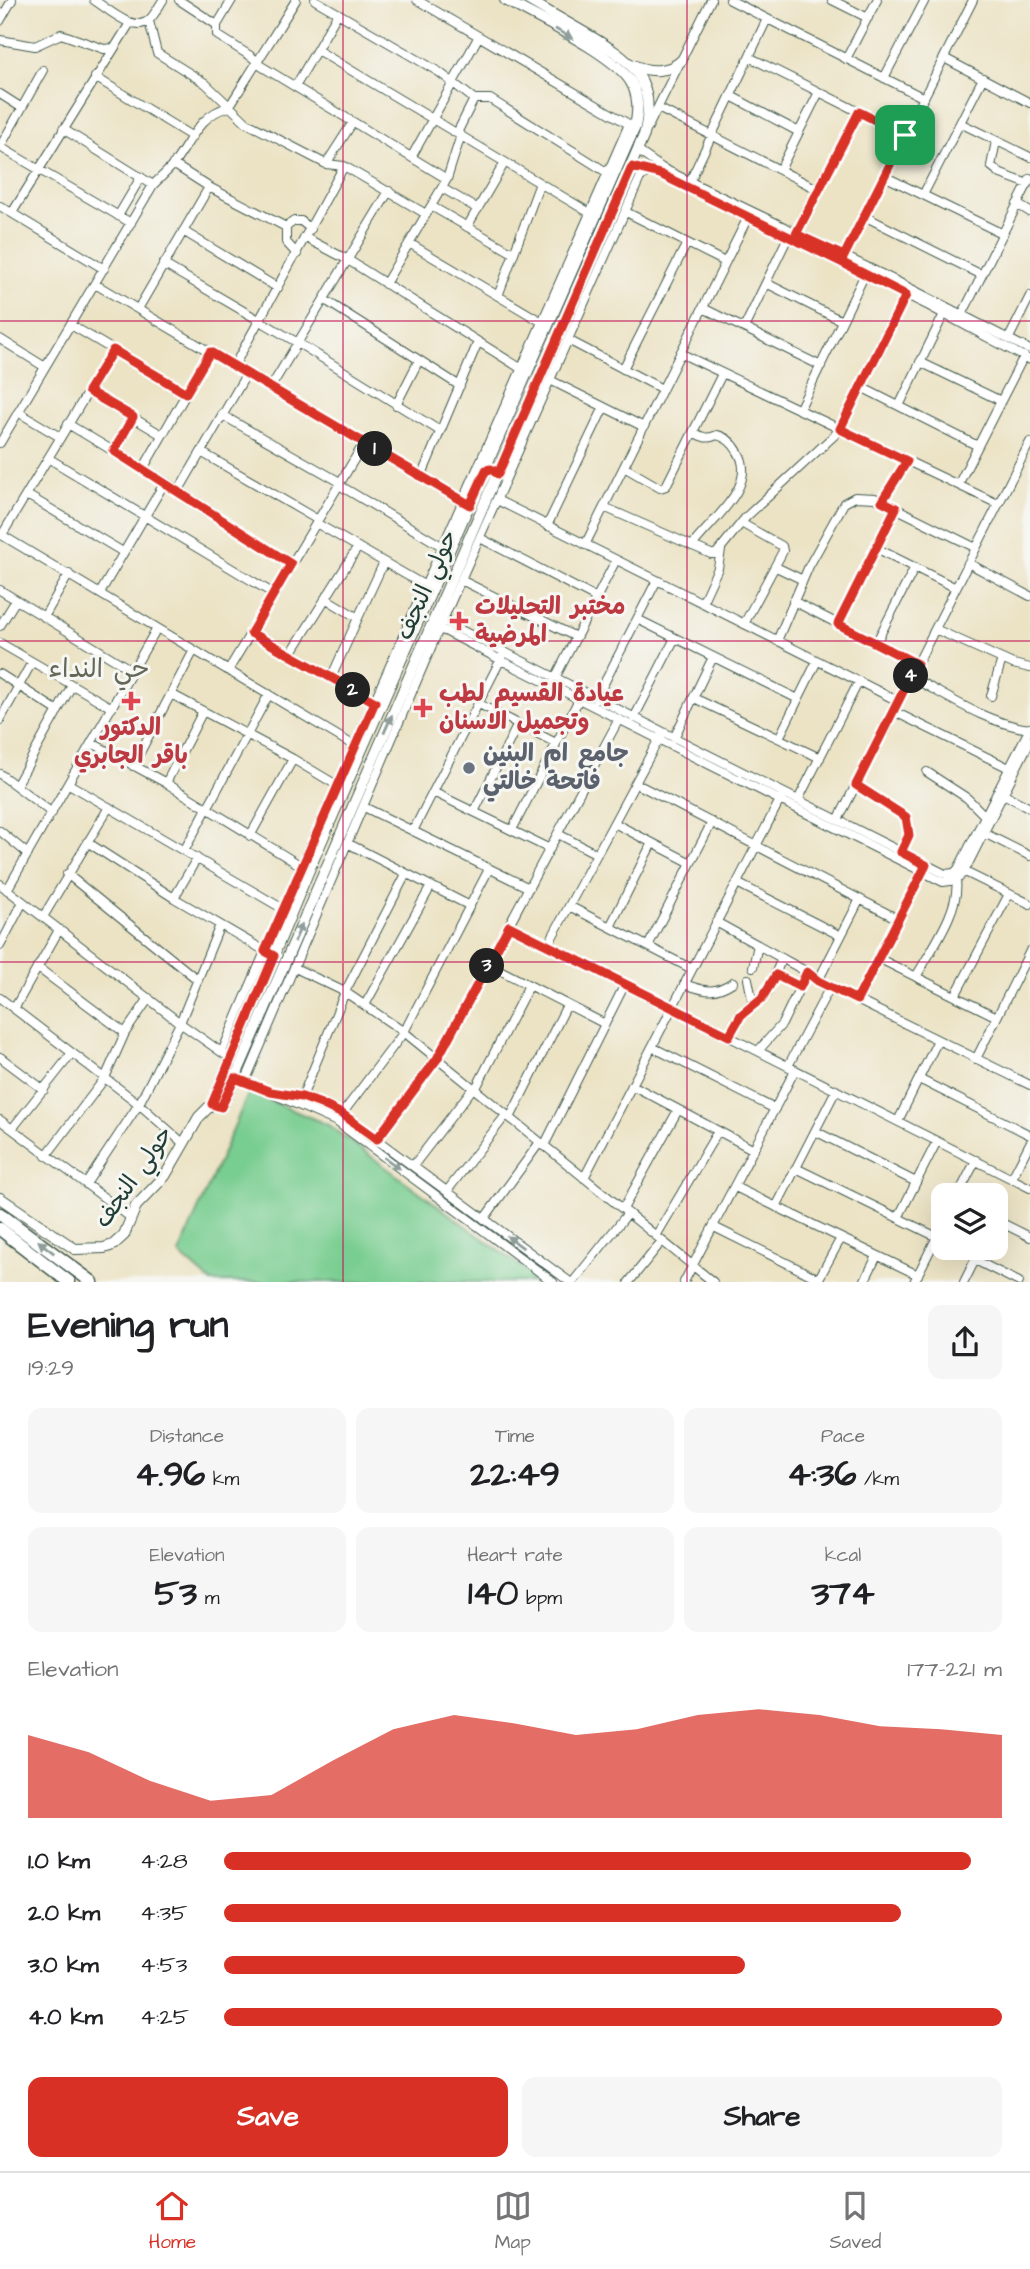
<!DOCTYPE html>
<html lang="en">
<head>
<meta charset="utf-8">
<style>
	body { margin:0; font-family:"Architects Daughter","Playpen Sans Arabic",sans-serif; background:#f6f6f6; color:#202124; height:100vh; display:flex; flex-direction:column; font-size:26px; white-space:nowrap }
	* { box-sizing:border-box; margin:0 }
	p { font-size:23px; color:#757577 }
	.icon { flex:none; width:38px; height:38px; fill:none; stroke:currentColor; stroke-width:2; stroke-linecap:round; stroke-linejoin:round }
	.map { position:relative; height:1282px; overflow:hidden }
	.side { display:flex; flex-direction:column; background:#fff; flex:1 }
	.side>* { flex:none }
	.controls { position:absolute; left:931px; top:1183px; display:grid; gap:14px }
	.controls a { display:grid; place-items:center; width:77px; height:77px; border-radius:14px; background:#fff; box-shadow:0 7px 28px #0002; font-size:35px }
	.pin { position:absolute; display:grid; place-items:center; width:60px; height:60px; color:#fff; margin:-30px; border-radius:14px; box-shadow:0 4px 10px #0006 }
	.km { position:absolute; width:35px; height:35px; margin:-18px; border-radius:50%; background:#222; color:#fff; font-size:19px; line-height:35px; text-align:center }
	.round { display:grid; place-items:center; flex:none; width:74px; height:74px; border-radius:14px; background:#f6f6f6 }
	.summary { display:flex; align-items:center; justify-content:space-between; height:119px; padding:0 28px }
	h1 { font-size:38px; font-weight:700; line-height:52px }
	.figures { display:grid; grid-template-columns:repeat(3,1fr); gap:10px; height:119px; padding:7px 28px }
	.figures div { display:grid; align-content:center; border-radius:14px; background:#f6f6f6; text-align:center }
	.figures b { font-size:35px; font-weight:700 }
	.figures small { font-size:19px; font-weight:400 }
	.figures p { font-size:19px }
	.chart { height:196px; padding:14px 28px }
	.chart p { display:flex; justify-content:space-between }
	.chart svg { width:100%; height:126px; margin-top:7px; fill:#d93025; opacity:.7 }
	.cta { display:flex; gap:14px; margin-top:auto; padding:14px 28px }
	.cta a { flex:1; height:80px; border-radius:14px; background:#d93025; color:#fff; font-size:28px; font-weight:700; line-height:80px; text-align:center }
	.cta a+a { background:#f6f6f6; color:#202124 }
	ul { padding:0 28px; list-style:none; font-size:23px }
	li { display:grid; grid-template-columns:112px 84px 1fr; align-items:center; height:52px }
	li i { height:18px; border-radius:9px; background:#d93025 }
	.dock { display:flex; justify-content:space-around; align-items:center; height:98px; border-top:2px solid #e0e0e0; background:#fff; font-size:19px; color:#757577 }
	.dock a { display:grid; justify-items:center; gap:4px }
	.dock .selected { color:#d93025 }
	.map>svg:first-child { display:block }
	.pitch { fill:#78cd90; stroke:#4c8562; stroke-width:2 }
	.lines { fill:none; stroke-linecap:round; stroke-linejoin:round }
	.minor-casing { stroke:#3e564a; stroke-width:10 }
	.major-casing { stroke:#3e564a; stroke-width:12 }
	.highway-casing { stroke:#3e564a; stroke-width:15 }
	.minor { stroke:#fff; stroke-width:8 }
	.major { stroke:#fff; stroke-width:10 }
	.highway { stroke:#fff; stroke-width:12 }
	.oneway { fill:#8f9e9a }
	.route-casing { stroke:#fff; stroke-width:14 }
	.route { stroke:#d93025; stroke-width:9 }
	.grid { fill:none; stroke:#c2185b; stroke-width:2; stroke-opacity:0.55 }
	.health-dot { fill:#e0444e; stroke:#f6f6f2; stroke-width:2.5 }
	.worship-dot { fill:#6b7280; stroke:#f6f6f2; stroke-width:2.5 }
	.labels { text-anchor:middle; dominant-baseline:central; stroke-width:6; stroke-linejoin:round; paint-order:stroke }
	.street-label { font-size:24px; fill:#1f3d34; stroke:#f6f6f2 }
	.health-label { font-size:24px; font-weight:bold; fill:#be3a42; stroke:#f6f6f2; text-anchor:start }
	.worship-label { font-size:24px; font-weight:bold; fill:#5b616d; stroke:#f6f6f2; text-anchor:start }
	.neighbourhood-label { font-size:26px; fill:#646858; stroke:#f6f6f2 }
</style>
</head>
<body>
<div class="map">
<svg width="1030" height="1282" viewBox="0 0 1030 1282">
	<rect width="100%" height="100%" fill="#f6f6f2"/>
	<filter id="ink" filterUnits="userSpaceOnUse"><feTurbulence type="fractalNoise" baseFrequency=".0143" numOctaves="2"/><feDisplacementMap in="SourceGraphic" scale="14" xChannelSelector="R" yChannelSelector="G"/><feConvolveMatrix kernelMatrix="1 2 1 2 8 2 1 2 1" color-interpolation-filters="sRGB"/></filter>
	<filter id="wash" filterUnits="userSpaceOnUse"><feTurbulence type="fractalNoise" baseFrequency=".00686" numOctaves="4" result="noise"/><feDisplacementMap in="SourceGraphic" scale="28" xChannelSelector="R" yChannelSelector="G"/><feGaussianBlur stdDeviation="1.57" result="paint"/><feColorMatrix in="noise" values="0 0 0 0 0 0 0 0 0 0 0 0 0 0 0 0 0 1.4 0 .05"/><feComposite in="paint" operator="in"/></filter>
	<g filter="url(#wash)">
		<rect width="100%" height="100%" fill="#ece3c5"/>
		<!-- pitch -->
		<path class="pitch" d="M249 1092 328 1125 542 1282H211L179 1254Z"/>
	</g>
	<g filter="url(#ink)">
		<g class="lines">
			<!-- minor casing -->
			<g class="minor-casing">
				<path id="minor" d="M94 0C107 8 135 35 150 19 155 14 159 6 163 0
					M179 0 217 25V35L252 57 261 66 447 179
					M315 0 439 72 474 99H490L608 173
					M417 0 632 126
					M730 0 924 98
					M832 0 868 18
					M0 21 12 0
					M149 21 157 53 205 83 247 123 326 164 353 122
					M217 25 232 0
					M0 40 35 46 61 34 104 49 114 48
					M317 50 590 213
					M749 57 905 135
					M944 58 1030 103
					M846 59 877 0
					M95 77 191 136
					M884 78 925 0
					M295 87 338 13
					M0 94 22 108
					M731 96 799 132
					M658 108 819 190
					M960 123 1030 157
					M63 129 153 185
					M647 129 711 0
					M457 133 474 99
					M996 141 991 166 1001 174 1028 184
					M0 147 131 223
					M0 147 43 70
					M638 151 662 168 896 281 1030 350
					M412 156 479 36
					M173 164 209 187 286 227V242L297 254
					M326 164 344 166 426 214
					M632 167 660 174 929 306 1030 360
					M780 170 819 92
					M884 176 1003 234
					M690 181 767 19
					M442 188 478 209
					M923 195 983 78
					M1017 204 1030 212
					M0 206 104 269
					M431 206 513 253
					M626 212 725 262
					M12 213 130 23
					M118 216 141 177
					M864 216 982 275
					M286 227 294 221H301L311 229
					M467 227 505 162
					M183 231 278 288
					M796 234 859 112
					M306 238 348 260 525 371
					M409 243 542 322
					M842 260 973 0
					M163 264 298 343 440 431
					M766 283 842 321
					M95 284 464 502
					M385 284 447 179 461 135
					M498 296 540 183
					M325 300 460 386
					M703 308 821 366
					M138 309 209 187
					M962 315 1030 179
					M71 325 186 393
					M744 328 788 237
					M1009 338 1030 296
					M0 339 45 367
					M568 340 662 389
					M680 353 998 504
					M920 362 1001 401
					M234 366 344 166
					M623 369 687 243
					M550 380 644 427
					M271 387 389 191
					M861 387 978 446
					M88 391 162 435
					M396 405 419 360
					M899 406 944 314
					M799 410 865 274
					M18 412 60 437
					M222 415 340 482
					M68 424 165 482 291 564
					M0 443 153 185C160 178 167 172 173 165 190 143 199 114 229 107L296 0
					M114 451 133 417
					M201 452 318 520
					M48 458 274 594
					M624 467 660 488 666 486 722 374
					M143 469 210 352
					M421 477 478 342
					M339 485 445 548
					M958 485 1024 356
					M179 490 247 373
					M27 495 123 552
					M497 500 898 701
					M882 501 907 461
					M604 507 711 554H716L746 517 840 430 906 295
					M316 523 429 588
					M741 523 782 546 783 551 744 624
					M547 526 604 407
					M0 534 358 748
					M2 535 113 350
					M480 538 596 598
					M585 545 748 217
					M692 546C710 521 759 486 738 452 733 443 726 437 717 435 707 440 702 437 693 432
					M876 548 956 588
					M968 563 1030 596
					M776 567 803 580
					M461 580 576 637
					M0 590 133 671
					M100 593 165 482
					M325 598 358 618 331 678
					M793 601 917 664
					M702 603 718 568 721 550
					M44 617 69 574
					M358 618 384 562
					M637 619 798 699
					M441 620 945 874 954 873 958 869 1030 728
					M838 624 896 508
					M0 626 16 600
					M436 629 445 631 501 660 943 882 957 880 964 872 1030 741
					M935 629 1013 664 1030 668
					M251 633 379 705
					M777 641 809 566 844 503 855 497 875 498 976 548
					M0 643 112 708
					M876 643 915 567
					M290 655 358 547
					M229 669 364 443
					M0 674 58 711
					M911 677C949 697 986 723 1029 729
					M553 682 616 560
					M171 694 293 759 340 787
					M991 696 1002 659
					M694 698 820 758
					M596 699 657 580
					M479 704 556 743
					M893 711 1009 768
					M634 718 675 638
					M0 720 32 662
					M674 738 713 657
					M779 738 817 661
					M92 743 166 783 303 867
					M133 766 194 650
					M927 772 967 798 985 816
					M0 774 52 813
					M166 783 203 711
					M635 783 898 919
					M69 784 285 910
					M856 785 906 817 909 835 901 852
					M16 786 72 685
					M433 792 550 849
					M1003 794 1030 808
					M798 800 859 681
					M364 807 529 888
					M474 812 518 724
					M838 820 1030 442
					M614 823 691 863
					M512 830 579 699
					M0 831 28 854
					M413 831 503 655
					M984 833 1030 856
					M558 834 597 854
					M250 836 293 759
					M87 842 174 898 267 952
					M349 844 470 906
					M184 851 269 694
					M961 870 1030 904
					M67 874 198 980
					M737 883 841 936
					M0 884 180 1023 224 1054
					M7 890 157 628
					M174 898 197 858
					M569 906 692 969
					M43 917 109 807
					M716 922 807 972 818 981 1030 1085
					M509 926 1030 1188
					M610 927 652 843
					M548 945 661 735
					M0 946 23 902
					M648 946 712 822
					M878 958 997 1017
					M488 964 605 1024
					M37 967 125 1033
					M753 967 758 945
					M295 968 345 992 404 1032 713 1282
					M776 975 800 987
					M916 977C930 951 964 905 955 876
					M748 979 753 1004
					M818 981 860 899
					M684 984C705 991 713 995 733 982
					M955 996 1009 894
					M0 998 139 1104 184 1144
					M857 1000 924 869
					M365 1005 431 886
					M14 1009 59 930
					M729 1036 741 1015 768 991 782 958
					M652 1047 775 1109
					M758 1051 782 1024 807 972
					M222 1052C354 741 494 434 629 124
					M0 1057 44 1090
					M976 1059 1030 951
					M788 1066 830 987
					M919 1079 1030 1135
					M241 1080 337 1122 553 1282
					M245 1082 442 622 640 178 649 170
					M632 1085 754 1150
					M475 1090 529 985
					M284 1094 302 1097 342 1114 570 1282
					M302 1097 345 992 406 874
					M342 1114 404 1032 489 869
					M510 1118 567 1005
					M0 1120 130 1217
					M898 1121 938 1040
					M12 1129 72 1053
					M815 1131 916 1182
					M377 1139 437 1059 619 719
					M544 1146 625 984
					M46 1156 105 1078 125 1033 149 998
					M413 1166 473 1088
					M796 1168 937 1237
					M584 1178 782 796
					M1012 1178 1030 1143
					M86 1184 139 1104 180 1023 220 925
					M735 1187 918 1275
					M447 1191 506 1115
					M958 1195 976 1160
					M776 1207 836 1090
					M623 1209 678 1110
					M898 1218 937 1141
					M484 1219 540 1142
					M996 1220 1030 1237
					M714 1227 819 1279
					M656 1236 718 1131
					M975 1260 1019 1282
					M573 1282 628 1213
					M629 1282 662 1241
					M684 1282 795 1070
					M817 1282 841 1238
					M864 1282 877 1256
					M914 1282 943 1225
					M964 1282 981 1248"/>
			</g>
			<!-- major casing -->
			<g class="major-casing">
				<path id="major" d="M631 64C647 72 668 74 682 60
					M212 1104 309 870 635 127C638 112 639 98 632 84 617 55 535 17 505 0
					M0 1198 75 1249 104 1248 113 1245 124 1235 136 1206 165 1176 199 1117 212 1104 221 1107 235 1078 644 135C659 78 629 59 585 33 566 22 547 11 528 0"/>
			</g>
			<!-- highway casing -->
			<g class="highway-casing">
				<path id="highway" d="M0 1214 92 1282
					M0 1229 69 1282"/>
			</g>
			<!-- minor -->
			<use href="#minor" class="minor"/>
			<!-- major -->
			<use href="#major" class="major"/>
			<!-- highway -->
			<use href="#highway" class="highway"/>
		</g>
		<!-- one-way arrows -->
		<defs><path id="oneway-solid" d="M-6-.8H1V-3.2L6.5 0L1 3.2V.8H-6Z" transform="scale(1.75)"/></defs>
		<g class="oneway">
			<use href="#oneway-solid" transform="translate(564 34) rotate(30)"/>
			<use href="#oneway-solid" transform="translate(388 724) rotate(-66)"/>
			<use href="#oneway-solid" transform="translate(298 933) rotate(-66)"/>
			<use href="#oneway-solid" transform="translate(392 1163) rotate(36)"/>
			<use href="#oneway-solid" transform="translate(515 1242) rotate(-144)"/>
			<use href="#oneway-solid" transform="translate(46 1247) rotate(-142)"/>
		</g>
	</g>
	<g class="lines" filter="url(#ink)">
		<!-- route casing -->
		<g class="route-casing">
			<path id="route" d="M905 135 844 256 841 262 660 174 632 167 498 474 491 469 486 470 470 505 210 352 186 393 113 350 88 391 133 417 114 451 291 564 251 633 375 702 265 951 274 956 212 1104 221 1107 235 1078 271 1092 302 1097 321 1104 342 1114 377 1139 437 1059 509 926 729 1036 741 1015 762 998 776 975 800 987 807 972 818 981 857 1000 926 865 901 852 909 835 906 817 856 785 917 664 838 624 896 508 882 501 907 461 840 429 906 295 841 262 844 256 796 234 859 112 905 135"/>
		</g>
		<!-- route -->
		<use href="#route" class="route"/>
	</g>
	<!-- grid -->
	<path class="grid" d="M343 0V1282M687 0V1282M0 321H1030M0 641H1030M0 962H1030"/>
	<!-- markers -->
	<g class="health-dot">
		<path d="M455.5 610.5h7v7h7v7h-7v7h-7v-7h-7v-7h7z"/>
		<path d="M127.5 690.5h7v7h7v7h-7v7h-7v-7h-7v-7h7z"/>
		<path d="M419.5 697.5h7v7h7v7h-7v7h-7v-7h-7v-7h7z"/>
	</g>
	<circle class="worship-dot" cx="469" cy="768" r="7"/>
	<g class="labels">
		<!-- street labels -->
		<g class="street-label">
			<text transform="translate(427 585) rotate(-66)">حولي النجف</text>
			<text transform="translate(134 1177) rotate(-55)">حولي النجف</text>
		</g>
		<!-- health labels -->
		<g class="health-label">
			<text x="475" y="607">مختبر التحليلات<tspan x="475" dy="28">المرضية</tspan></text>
			<text x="439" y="694">عيادة القسيم لطب<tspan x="439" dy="28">وتجميل الاسنان</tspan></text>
			<text x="131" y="728" text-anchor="middle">الدكتور<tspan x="131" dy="28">باقر الجابري</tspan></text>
		</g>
		<!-- worship labels -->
		<g class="worship-label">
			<text x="483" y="754">جامع ام البنين<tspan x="483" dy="28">فاتحة خالتي</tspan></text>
		</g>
		<!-- neighbourhood labels -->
		<g class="neighbourhood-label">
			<text x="99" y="669">حي النداء</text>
		</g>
	</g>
</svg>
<div class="controls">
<a><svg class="icon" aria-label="layers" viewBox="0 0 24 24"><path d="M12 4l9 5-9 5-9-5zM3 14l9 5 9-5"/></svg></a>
</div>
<div class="pin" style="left:905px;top:135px;background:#1e9e55"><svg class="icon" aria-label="arrive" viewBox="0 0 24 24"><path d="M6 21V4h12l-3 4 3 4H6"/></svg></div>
<b class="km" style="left:375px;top:449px">1</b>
<b class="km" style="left:353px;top:690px">2</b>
<b class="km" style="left:487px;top:966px">3</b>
<b class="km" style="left:911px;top:676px">4</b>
</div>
<section class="side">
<div class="summary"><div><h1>Evening run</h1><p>19:29</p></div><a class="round"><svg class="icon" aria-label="share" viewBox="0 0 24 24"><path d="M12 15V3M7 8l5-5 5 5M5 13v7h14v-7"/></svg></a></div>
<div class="figures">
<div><p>Distance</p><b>4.96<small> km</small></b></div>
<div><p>Time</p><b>22:49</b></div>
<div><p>Pace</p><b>4:36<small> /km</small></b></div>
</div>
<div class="figures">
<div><p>Elevation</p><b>53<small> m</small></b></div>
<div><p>Heart rate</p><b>140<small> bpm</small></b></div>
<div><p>kcal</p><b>374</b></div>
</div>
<div class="chart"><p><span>Elevation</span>177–221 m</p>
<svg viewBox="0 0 160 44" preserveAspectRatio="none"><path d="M0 44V15L10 21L20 31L30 38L40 36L50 24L60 13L70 8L80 11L90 15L100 13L110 8L120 6L130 8L140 12L150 13L160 15V44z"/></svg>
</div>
<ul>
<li><b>1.0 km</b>4:28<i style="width:96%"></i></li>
<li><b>2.0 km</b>4:35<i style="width:87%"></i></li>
<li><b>3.0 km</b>4:53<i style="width:67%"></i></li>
<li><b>4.0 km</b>4:25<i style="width:100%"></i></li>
</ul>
<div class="cta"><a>Save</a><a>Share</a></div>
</section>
<nav class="dock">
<a class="selected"><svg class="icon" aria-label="home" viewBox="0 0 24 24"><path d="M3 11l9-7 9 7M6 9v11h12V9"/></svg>Home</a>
<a><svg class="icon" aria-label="map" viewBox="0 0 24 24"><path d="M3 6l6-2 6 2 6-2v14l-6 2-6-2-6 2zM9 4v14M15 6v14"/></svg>Map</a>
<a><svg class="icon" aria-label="saved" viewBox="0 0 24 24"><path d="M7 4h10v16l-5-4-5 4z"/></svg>Saved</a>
</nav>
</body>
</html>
